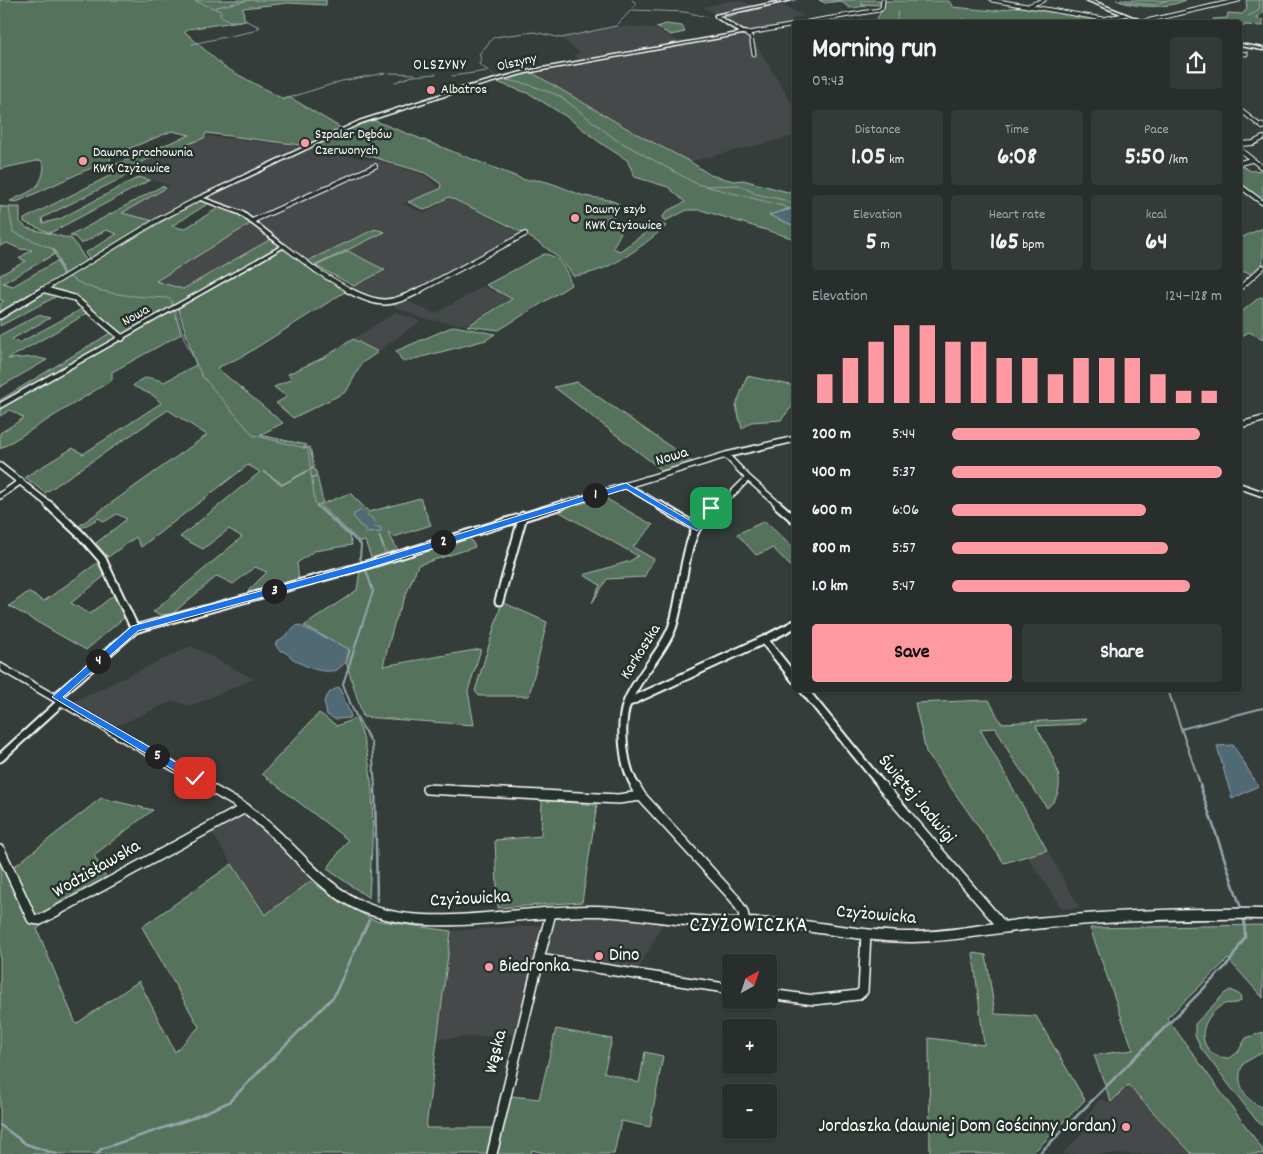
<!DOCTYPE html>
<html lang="en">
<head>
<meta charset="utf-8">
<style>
	body { margin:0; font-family:Dekko,sans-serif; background:#333a38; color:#f1f3f6; height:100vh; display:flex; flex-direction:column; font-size:19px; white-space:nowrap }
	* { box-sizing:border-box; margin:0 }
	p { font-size:16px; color:#a4a8a9 }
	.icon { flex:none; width:28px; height:28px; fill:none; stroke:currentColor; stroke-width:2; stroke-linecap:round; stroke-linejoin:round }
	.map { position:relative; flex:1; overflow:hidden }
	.side { position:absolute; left:792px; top:20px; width:450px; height:672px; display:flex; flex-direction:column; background:#272e2c; border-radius:5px; box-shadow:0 1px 4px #0004,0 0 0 1px #434a48 }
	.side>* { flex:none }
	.needle { width:32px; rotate:40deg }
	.fabs { position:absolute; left:722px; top:954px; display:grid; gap:10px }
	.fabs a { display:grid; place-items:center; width:55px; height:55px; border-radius:5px; background:#272e2c; box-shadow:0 1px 4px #0004,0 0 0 1px #434a48; font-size:25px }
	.pin { position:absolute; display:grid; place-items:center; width:42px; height:42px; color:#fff; margin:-21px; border-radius:10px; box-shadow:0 2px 8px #0006 }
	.km { position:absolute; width:25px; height:25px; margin:-12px; border-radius:50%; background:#222; color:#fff; font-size:14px; line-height:25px; text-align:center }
	.round { display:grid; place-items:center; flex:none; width:52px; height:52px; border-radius:5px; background:#333a38 }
	.headline { display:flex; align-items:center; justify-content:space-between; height:85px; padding:0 20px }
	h1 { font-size:28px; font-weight:700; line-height:38px }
	.figures { display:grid; grid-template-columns:repeat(3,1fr); gap:8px; height:85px; padding:5px 20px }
	.figures div { display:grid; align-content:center; border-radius:5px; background:#333a38; text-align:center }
	.figures b { font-size:25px; font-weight:700 }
	.figures small { font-size:14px; font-weight:400 }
	.figures p { font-size:14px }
	.chart { height:140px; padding:10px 20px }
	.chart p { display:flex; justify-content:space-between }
	.chart svg { width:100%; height:90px; margin-top:5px; stroke:#ff9aa2; stroke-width:6 }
	.button { display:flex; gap:10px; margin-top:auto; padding:10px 20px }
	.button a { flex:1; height:58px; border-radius:5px; background:#ff9aa2; color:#111; font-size:20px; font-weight:700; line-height:58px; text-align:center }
	.button a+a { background:#333a38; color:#f1f3f6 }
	ul { padding:0 20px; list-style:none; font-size:16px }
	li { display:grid; grid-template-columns:80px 60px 1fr; align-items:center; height:38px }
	li i { height:12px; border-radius:6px; background:#ff9aa2 }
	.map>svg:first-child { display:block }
	.built { fill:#454949 }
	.green { fill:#55735c; stroke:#aab9ae }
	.water { fill:#4f6974; stroke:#95a5ac }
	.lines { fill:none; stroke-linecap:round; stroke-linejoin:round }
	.stream-far2 { stroke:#95a5ac; stroke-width:1 }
	.stream-far1 { stroke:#95a5ac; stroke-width:2 }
	.stream { stroke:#95a5ac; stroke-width:2.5 }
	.minor-far4-casing { stroke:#fff; stroke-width:5 }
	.minor-far3-casing { stroke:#fff; stroke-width:6 }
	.minor-far2-casing { stroke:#fff; stroke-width:8 }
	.minor-far1-casing { stroke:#fff; stroke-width:11 }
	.minor-casing { stroke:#fff; stroke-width:12 }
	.tertiary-casing { stroke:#fff; stroke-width:3 }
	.secondary-casing { stroke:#fff; stroke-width:3 }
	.minor-far4 { stroke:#26332d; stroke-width:3 }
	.minor-far3 { stroke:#26332d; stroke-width:4 }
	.minor-far2 { stroke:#26332d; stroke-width:5 }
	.minor-far1 { stroke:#26332d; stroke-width:7 }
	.minor { stroke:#26332d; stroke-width:9 }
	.tertiary { fill:#26332d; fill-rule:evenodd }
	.secondary { fill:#26332d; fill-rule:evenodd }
	.route { fill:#1a73e8; stroke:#fff }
	.poi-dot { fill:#ff9aa2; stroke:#26332d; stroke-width:2 }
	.labels { text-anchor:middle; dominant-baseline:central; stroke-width:5; stroke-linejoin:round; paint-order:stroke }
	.far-street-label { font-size:14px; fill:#fff; stroke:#26332d }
	.far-poi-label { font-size:14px; fill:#fff; stroke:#26332d; text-anchor:start }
	.far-neighbourhood-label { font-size:15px; letter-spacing:1px; fill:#fff; stroke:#26332d }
	.street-label { font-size:16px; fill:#fff; stroke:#26332d }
	.near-street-label { font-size:19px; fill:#fff; stroke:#26332d }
	.near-poi-label { font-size:19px; fill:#fff; stroke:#26332d; text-anchor:start }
	.near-neighbourhood-label { font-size:21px; letter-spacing:1px; fill:#fff; stroke:#26332d }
</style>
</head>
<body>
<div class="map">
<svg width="1263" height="1154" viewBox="0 0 1263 1154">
	<rect width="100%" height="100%" fill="#343d3a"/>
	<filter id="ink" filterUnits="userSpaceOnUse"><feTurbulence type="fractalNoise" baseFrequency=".02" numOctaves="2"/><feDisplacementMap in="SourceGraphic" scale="10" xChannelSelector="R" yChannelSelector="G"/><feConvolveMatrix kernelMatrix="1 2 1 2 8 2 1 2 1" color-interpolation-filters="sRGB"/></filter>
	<g filter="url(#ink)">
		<!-- built -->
		<path class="built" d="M734 0 761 7 717 15 703 7Z
			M782 5 804 16 791 19 795 23 745 32 722 19Z
			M619 26 654 28 682 43 581 61 572 55 580 53 561 38Z
			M750 34 790 101 795 102V136L692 161 638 134 535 74Z
			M207 136 306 147 391 164 426 176 439 188 403 204 425 213 449 198 521 233 403 299 435 314 483 286 510 299 465 325 424 319 353 288 386 270 346 249 384 232 376 227 306 261 275 237 183 289 158 280 255 222 243 213 199 196 154 221 122 213 170 186 123 169Z
			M396 312 420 321 378 352 353 339Z
			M191 646 254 679 191 706 173 701 116 726 73 702Z
			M244 813 274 839 307 872 311 881 265 915 210 830Z
			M1047 850 1080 908 1062 909 1027 856Z
			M600 917 663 924 636 973 544 957 549 927 554 920Z
			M544 925 516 1034 437 1039 451 931Z
			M1128 1086 1191 1154H1062L1088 1127 1084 1120 1100 1099 1111 1103Z"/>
		<!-- green -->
		<path class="green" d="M0 0H326V5L288 3 243 8 244 18 247 20 188 29 185 32 224 67 281 98H291L341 128 308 146 206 133 204 138 123 169 116 164 190 135 172 131 111 156 110 161 84 171 17 202 10 201C30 191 42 190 44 166L41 160 0 169Z
			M819 0H880L881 5 861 4 866 6 850 8 840 1 825 3Z
			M1116 0H1186C1166 9 1136 8 1116 0Z
			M1246 0H1263V13L1255 18 1263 20V26L1245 25 1240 29V22H1210L1214 21 1213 19 1227 18 1228 13 1242 14 1247 9Z
			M884 1H949L953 7 994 11 1023 6 1101 20 1105 22H879L877 18 884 8Z
			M666 24 682 26 685 32 671 35 656 27Z
			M531 72 635 133 691 162 710 175 734 181 743 180 795 194V207L769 215 795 226V239L701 210H687L665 221 662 218 667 211 685 202 668 187 635 177 627 160 599 142 570 119 530 94 494 81Z
			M373 120 525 180C546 178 562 188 581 195 594 199 606 197 619 204L615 208V215L610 221 616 225 621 232 613 248 620 251 659 223 666 226C640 248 609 273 573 276 556 243 488 216 455 200L449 197 425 210 408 202 440 189 441 184 425 173 350 150 340 151 315 146 365 121Z
			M1240 165 1251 171 1263 170V201L1240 184Z
			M121 170 130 174 42 218 43 223 60 219 139 177 150 180 50 233 24 222V219Z
			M162 186 166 188 122 213 154 221 90 260 85 253 117 234 106 230 81 244 75 237 70 236Z
			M199 200 209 203 172 226 184 229 220 207 239 214 252 223 156 281 183 289 271 239 280 245 279 248 122 335 72 295 47 289Z
			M0 207H20V222L27 228 72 239 88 263 64 275 53 249 55 254 3 283 13 286 57 261 63 276 0 314V304L4 301 0 300V275L26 261 19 258 32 250 20 249 7 243 0 246Z
			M1263 228V264L1253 274 1240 271V238Z
			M375 229 385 232 314 266 307 261Z
			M281 250H286L326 280 348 290 243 356 217 368 283 423 260 435 307 445 303 448 310 447 314 467 283 484 263 471 282 485 314 468 317 474 312 478 317 476 323 502 316 506 349 536 352 545 314 551 297 563 299 582 253 593 248 591 267 572 255 567 233 584 217 576 172 614 160 615 153 612 242 537 229 529 203 549 180 537 260 472 248 465 141 547 136 537 108 557 96 543 127 519 117 514 104 522 99 518 80 529 79 526 207 435 168 410 45 493 25 477 73 448 83 454 161 403 154 396 133 386C143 375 151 377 164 382L196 365 178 308Z
			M348 251 385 270 354 286 316 266Z
			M544 254C559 255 568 272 571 285L499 330 467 326 512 299 486 285Z
			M44 291 59 295 0 326V316Z
			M1260 297 1263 298V339L1249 332 1240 337V313Z
			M82 309 88 313 8 359 35 357 47 360 0 387V335L38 315 50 318 12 339 19 343Z
			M174 310 181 334 112 372V380L0 449V433L24 418 10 410 0 416V408Z
			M454 326 495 334 486 340 403 362 396 351Z
			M112 332 115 334 112 342 0 405V400Z
			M353 339 378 352 362 363 346 392 293 418 276 403 287 397 274 387 292 379 288 374 325 357Z
			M747 376 795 386V403L781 420 751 422 742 429 736 406Z
			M577 382 694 463 663 471 554 387Z
			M350 493 369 512 420 498 431 525 394 537 388 532 399 552 388 555 379 536 386 556 372 560 365 541 360 542 320 505Z
			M603 497 653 525 633 547 654 559 644 577 607 579 592 603 600 585 584 575 630 561 638 556 558 511Z
			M765 521 795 550V571L773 548 756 555 737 534Z
			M469 536 475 547 418 565 394 624 383 666 481 649 468 691 474 725 363 717 346 662 350 650 304 626 357 590 360 570Z
			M100 561 107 574 71 603 90 614 115 594 126 616 86 650 9 606 28 592 44 601Z
			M502 602 547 622 529 696H479L475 691Z
			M989 700 1001 723 1086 719 1080 724 1036 726C1048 749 1075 786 1047 808L1011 756 996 728 980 729 1047 850 1004 863 926 752 915 703Z
			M319 713 337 726 356 718C380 774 372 838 369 898L327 869 348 840 262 774Z
			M101 798 153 810 94 855 106 877 37 929 76 1024 139 981 175 1052 199 1027 142 927 232 864 265 915 311 881 343 904 374 920 451 931 426 1128H492L487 1154H0V859L6 873Z
			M542 800 597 805 582 902 498 908 495 840 541 836Z
			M1263 925V998L1228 959 1167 1018 1263 1150V1154H1192L1128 1085 1111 1102 1094 1055 1133 1050 1090 928Z
			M973 953 986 955 995 1014 1036 1016 1085 1100 1032 1154H930L929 1038 984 1045Z
			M1231 990 1240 995 1241 1001C1235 1005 1228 1002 1222 1005 1208 1014 1198 1031 1206 1046 1212 1055 1220 1058 1230 1058L1238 1052 1246 1038 1263 1032V1052L1244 1063C1233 1079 1245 1103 1263 1107V1126L1256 1120 1200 1047 1195 1035V1024L1225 993Z
			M556 1029 612 1039 604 1072 639 1083 645 1052 663 1056 650 1127 621 1121 614 1154H548L532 1150 531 1154H497L511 1096 539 1099Z"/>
		<!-- water -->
		<path class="water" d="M795 208V226L769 215Z
			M361 510 373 519 374 526 381 528V532L366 533 365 528 359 525 353 515Z
			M298 625 349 649 346 662 337 670C322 674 305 667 292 658 287 654 285 651 279 650L275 644Z
			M339 687 351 716 350 718 335 719 327 715 324 701 330 692Z
			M1233 745 1258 786 1232 799 1217 746Z"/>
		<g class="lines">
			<!-- stream-far2 -->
			<path class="stream-far2" d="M193 0 221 11 220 15 229 21H241
				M1126 2 1153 5 1168 0
				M216 7 250 0
				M632 10 685 12 707 17
				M1248 16 1258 11 1260 6 1258 0
				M722 18 796 0
				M896 22 898 12
				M961 22 964 18
				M994 22 995 19
				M192 44 254 31 260 27 244 20
				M390 73 415 74
				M452 76 487 71
				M498 78 479 64 481 59 479 54 494 37 534 32 561 38 616 26 637 4 632 0
				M501 79 527 84 560 96 615 139 697 184 705 186 739 185 756 194 784 200 795 205
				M395 82 413 76 436 74
				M282 100 342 81 385 73
				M705 186 783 206 790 210
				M0 206 9 208 13 232 55 250 57 254
				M57 255 64 275
				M69 277C99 296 132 296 167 298L172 301V307
				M176 310 184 338 202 376 253 435 308 449 315 503 319 506"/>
			<!-- stream-far1 -->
			<path class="stream-far1" d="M317 505 361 545 360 558 363 564
				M366 570 373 591 343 684 353 710 372 744 375 787
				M1168 690 1201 787
				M1181 729 1263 708"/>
			<!-- stream -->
			<path class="stream" d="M375 786 377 901
				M1200 786 1242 911
				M0 1125 26 1144 56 1154
				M97 1154 101 1149 190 1119 229 1102 334 996 369 920
				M1039 1154 1229 963 1245 937 1244 917"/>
			<!-- minor-far4 casing -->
			<g class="minor-far4-casing">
				<path id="minor-far4" d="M992 0 1103 19 1124 15
					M1030 5 1044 0
					M808 22 879 10 882 8 883 0
					M1142 22 1239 0
					M749 33 795 25
					M747 35 751 37 754 54
					M1240 53 1246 54
					M1240 110 1262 127"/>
			</g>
			<!-- minor-far3 casing -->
			<g class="minor-far3-casing">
				<path id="minor-far3" d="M1261 125 1263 127
					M1240 144 1253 143 1263 138
					M1240 150 1263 168
					M1240 163 1251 160
					M1240 186 1263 203
					M252 221 375 166
					M284 246 317 271 351 291
					M1240 288 1263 267
					M43 289 51 291
					M41 291 158 220 200 198
					M418 291 525 234"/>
			</g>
			<!-- minor-far2 casing -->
			<g class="minor-far2-casing">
				<path id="minor-far2" d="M46 290 74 298 122 338
					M348 290C379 306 390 306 420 290
					M0 316 43 290
					M1240 425 1263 419
					M0 466 51 506
					M748 478 780 506
					M627 486 661 506
					M1240 486 1263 494
					M0 496 21 481
					M558 506 726 455
					M714 506 731 495 748 478 726 455 795 439"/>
			</g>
			<!-- minor-far1 casing -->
			<g class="minor-far1-casing">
				<path id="minor-far1" d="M49 505 81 535 102 559 135 629 56 697
					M659 505 697 528
					M778 505 795 520
					M499 601 523 516
					M135 629 363 566 562 505
					M764 640 795 624
					M804 690 883 787
					M627 703 764 640 795 679
					M0 758 62 701
					M636 787C623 768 619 725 627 703 637 676 662 654 672 628 685 592 681 527 716 505"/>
			</g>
			<!-- minor casing -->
			<g class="minor-casing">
				<path id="minor" d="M635 786 641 796 735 899 743 912 745 923
					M882 786 1004 928
					M427 789 618 799 641 796
					M0 850 32 919 40 920 245 808
					M551 913 539 959 731 989
					M769 994 814 1000 858 995 863 991 866 934
					M492 1154 539 959"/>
			</g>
			<!-- tertiary casing -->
			<g class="tertiary-casing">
				<path id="tertiary" d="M785 0H791L719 16 743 31 750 32V35L742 34 526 73 460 91 361 123 204 198 243 212 286 246 0 408V403L281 246 239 214 198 199V197L359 121 458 89 526 71 738 33 739 32 715 17V15Z
					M0 663 248 805C264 817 278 830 292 844 314 866 337 891 366 903 393 915 425 916 455 915 502 913 550 905 597 906 631 907 664 913 698 916 733 919 768 917 804 921 839 925 873 932 909 932 951 932 993 922 1035 918 1111 911 1187 908 1263 909V919C1186 918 1110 921 1034 929 993 933 953 942 912 942 876 942 841 936 805 931 770 927 734 929 699 926 665 924 632 917 598 916 520 914 440 940 365 913 328 899 301 866 274 839 264 829 253 820 242 811L0 670Z"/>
			</g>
			<!-- secondary casing -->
			<g class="secondary-casing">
				<path id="secondary" d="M1086 0H1091L1145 22H1141Z
					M1240 44 1263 48V50L1240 46Z"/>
			</g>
			<!-- minor-far4 -->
			<use href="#minor-far4" class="minor-far4"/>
			<!-- minor-far3 -->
			<use href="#minor-far3" class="minor-far3"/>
			<!-- minor-far2 -->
			<use href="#minor-far2" class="minor-far2"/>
			<!-- minor-far1 -->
			<use href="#minor-far1" class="minor-far1"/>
			<!-- minor -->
			<use href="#minor" class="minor"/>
			<!-- tertiary -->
			<use href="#tertiary" class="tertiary"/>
			<!-- secondary -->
			<use href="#secondary" class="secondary"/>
		</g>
	</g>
	<!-- route -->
	<path class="route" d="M626 483 696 524 708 506 714 508 697 531 626 489 363 570 138 631 63 697 198 775V781L195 783 52 697 132 626 363 563Z"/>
	<!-- markers -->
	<g class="poi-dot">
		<circle cx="431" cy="90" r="5"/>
		<circle cx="305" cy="143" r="5"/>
		<circle cx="83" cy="161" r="5"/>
		<circle cx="575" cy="218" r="5"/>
		<circle cx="599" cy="956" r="5"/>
		<circle cx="489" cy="967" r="5"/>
		<circle cx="1126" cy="1127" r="5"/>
	</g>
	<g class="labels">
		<!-- far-street labels -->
		<g class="far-street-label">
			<text transform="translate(517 63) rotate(-13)">Olszyny</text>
			<text transform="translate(136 316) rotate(-30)">Nowa</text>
		</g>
		<!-- far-poi labels -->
		<g class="far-poi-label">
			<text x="441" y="90">Albatros</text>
			<text x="315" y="135">Szpaler Dębów<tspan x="315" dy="16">Czerwonych</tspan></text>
			<text x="93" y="153">Dawna prochownia<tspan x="93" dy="16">KWK Czyżowice</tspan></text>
			<text x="585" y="210">Dawny szyb<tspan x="585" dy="16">KWK Czyżowice</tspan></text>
		</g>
		<!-- far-neighbourhood labels -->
		<g class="far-neighbourhood-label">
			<text x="440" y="66">OLSZYNY</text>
		</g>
		<!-- street labels -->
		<g class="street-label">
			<text transform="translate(672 457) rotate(-17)">Nowa</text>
			<text transform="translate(641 652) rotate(-58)">Karkoszka</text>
		</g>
		<!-- near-street labels -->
		<g class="near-street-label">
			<text transform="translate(916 800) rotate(50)">Świętej Jadwigi</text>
			<text transform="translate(97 870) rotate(-30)">Wodzisławska</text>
			<text transform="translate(470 900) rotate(-3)">Czyżowicka</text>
			<text transform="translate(876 916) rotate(5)">Czyżowicka</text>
			<text transform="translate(497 1052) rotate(-76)">Wąska</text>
		</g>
		<!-- near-poi labels -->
		<g class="near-poi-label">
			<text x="609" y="956">Dino</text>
			<text x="499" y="967">Biedronka</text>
			<text x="1116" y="1127" text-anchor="end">Jordaszka (dawniej Dom Gościnny Jordan)</text>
		</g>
		<!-- near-neighbourhood labels -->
		<g class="near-neighbourhood-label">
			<text x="749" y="927">CZYŻOWICZKA</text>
		</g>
	</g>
</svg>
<div class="fabs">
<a><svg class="needle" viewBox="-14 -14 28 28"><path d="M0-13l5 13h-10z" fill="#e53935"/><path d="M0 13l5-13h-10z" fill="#a4a8a9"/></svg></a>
<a>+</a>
<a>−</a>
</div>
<div class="pin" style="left:711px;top:508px;background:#1e9e55"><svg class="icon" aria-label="arrive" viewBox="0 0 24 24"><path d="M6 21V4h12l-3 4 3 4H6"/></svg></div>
<div class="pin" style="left:195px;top:778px;background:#d93025"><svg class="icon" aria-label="check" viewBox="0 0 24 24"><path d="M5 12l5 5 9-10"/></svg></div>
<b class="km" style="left:595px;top:495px">1</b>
<b class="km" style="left:443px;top:542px">2</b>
<b class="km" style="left:274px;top:591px">3</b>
<b class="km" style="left:98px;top:661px">4</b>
<b class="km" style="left:157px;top:756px">5</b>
<section class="side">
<div class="headline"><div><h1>Morning run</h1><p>09:43</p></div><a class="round"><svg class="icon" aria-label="share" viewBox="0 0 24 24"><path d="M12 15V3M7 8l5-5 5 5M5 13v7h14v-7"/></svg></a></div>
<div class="figures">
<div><p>Distance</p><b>1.05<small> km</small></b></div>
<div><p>Time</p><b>6:08</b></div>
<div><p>Pace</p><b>5:50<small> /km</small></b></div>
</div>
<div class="figures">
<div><p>Elevation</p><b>5<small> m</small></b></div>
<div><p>Heart rate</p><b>165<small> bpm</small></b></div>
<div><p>kcal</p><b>64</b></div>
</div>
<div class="chart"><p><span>Elevation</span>124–128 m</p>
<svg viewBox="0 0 160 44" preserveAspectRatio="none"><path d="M5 44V30M15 44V22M25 44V14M35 44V6M45 44V6M55 44V14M65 44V14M75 44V22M85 44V22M95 44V30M105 44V22M115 44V22M125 44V22M135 44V30M145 44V38M155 44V38"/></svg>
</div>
<ul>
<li><b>200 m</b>5:44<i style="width:92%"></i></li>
<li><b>400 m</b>5:37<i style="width:100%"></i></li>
<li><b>600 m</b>6:06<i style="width:72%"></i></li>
<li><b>800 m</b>5:57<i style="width:80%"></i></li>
<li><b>1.0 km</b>5:47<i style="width:88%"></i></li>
</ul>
<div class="button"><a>Save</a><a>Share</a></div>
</section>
</div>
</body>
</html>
